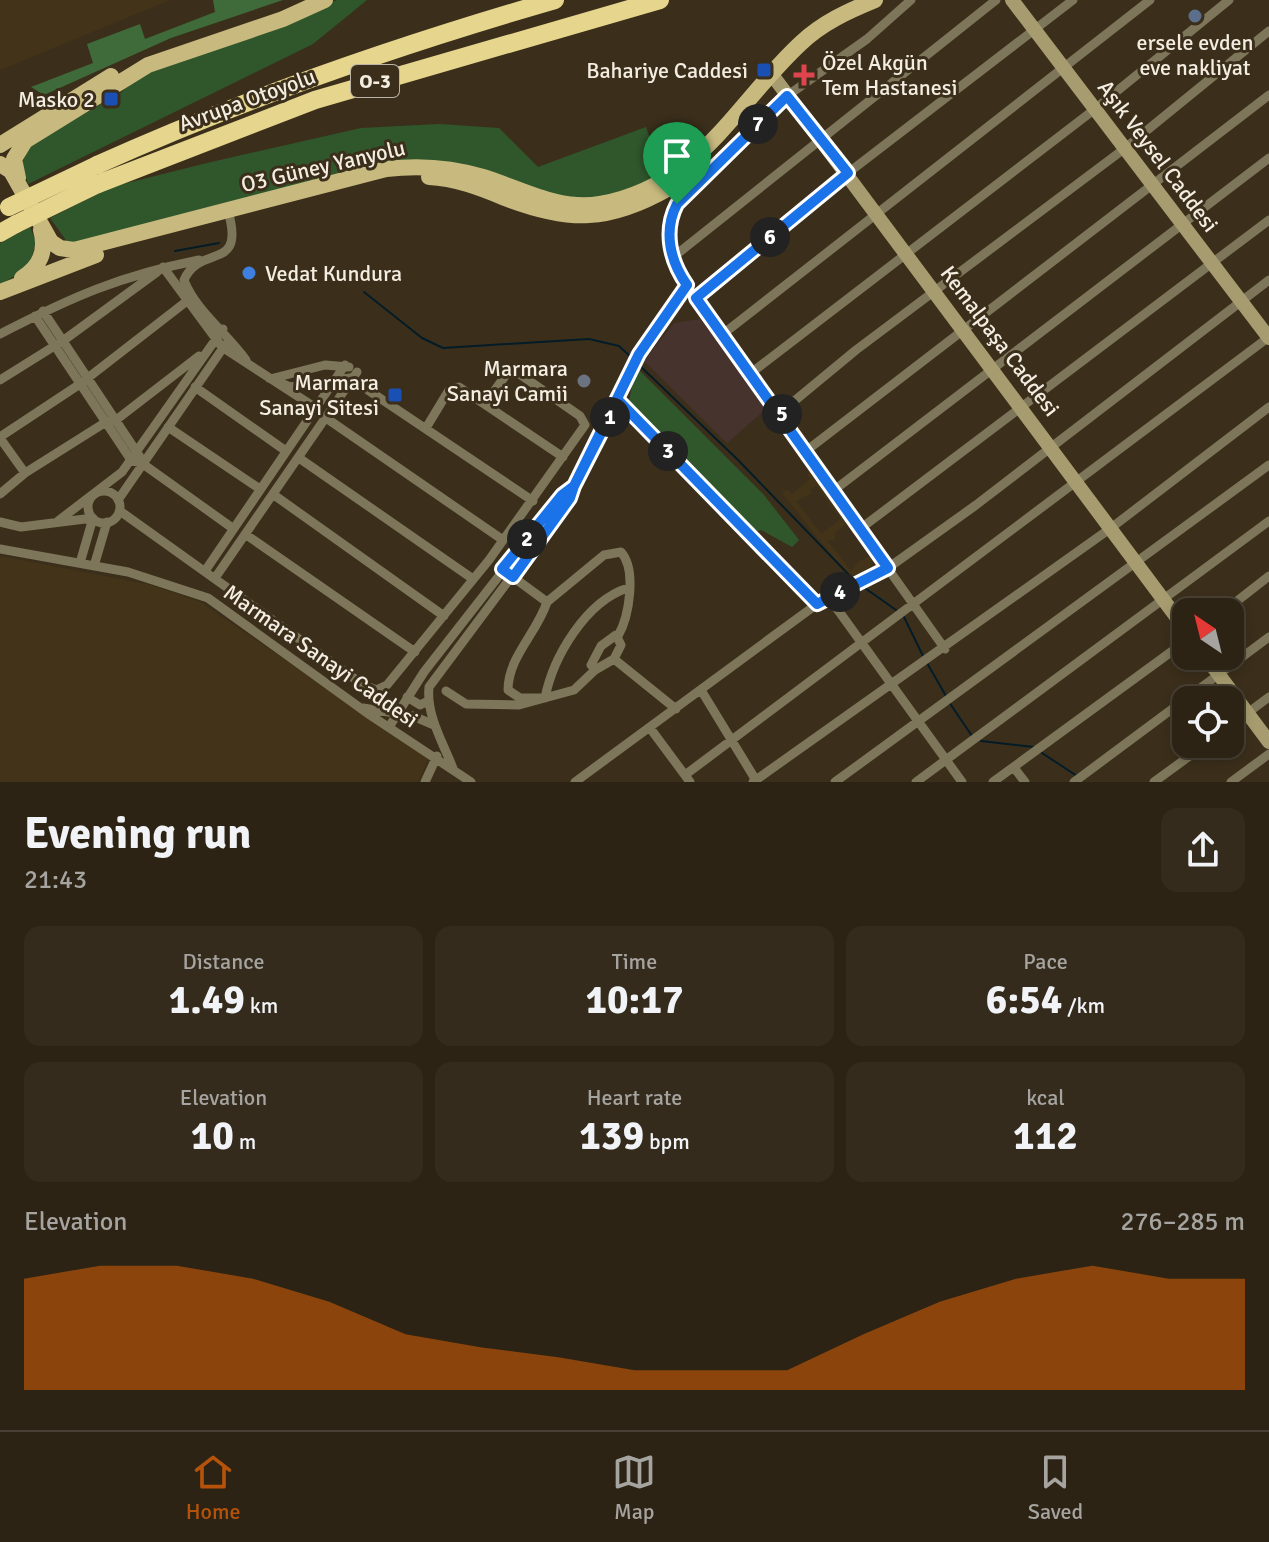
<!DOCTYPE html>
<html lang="en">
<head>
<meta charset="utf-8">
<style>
	body { margin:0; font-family:Signika,sans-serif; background:#342b1d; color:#f1f3f6; height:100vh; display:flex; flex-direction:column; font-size:30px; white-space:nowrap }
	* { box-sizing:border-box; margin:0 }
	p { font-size:26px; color:#a6a4a0 }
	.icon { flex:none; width:44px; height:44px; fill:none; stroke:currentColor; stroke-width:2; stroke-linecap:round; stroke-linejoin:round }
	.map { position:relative; height:782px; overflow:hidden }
	.sheet { display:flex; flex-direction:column; background:#2c2314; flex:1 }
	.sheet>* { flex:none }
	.needle { width:52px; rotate:325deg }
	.fabs { position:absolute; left:1172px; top:598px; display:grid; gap:16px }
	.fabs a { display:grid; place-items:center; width:72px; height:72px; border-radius:16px; background:#2c2314; box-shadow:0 4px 12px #0003,0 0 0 2px #484034; font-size:40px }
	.pin { position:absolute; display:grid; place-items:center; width:68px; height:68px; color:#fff; margin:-82px -34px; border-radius:50% 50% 50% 0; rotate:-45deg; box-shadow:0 0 8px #0007 }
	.pin .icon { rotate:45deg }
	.km { position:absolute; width:40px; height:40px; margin:-20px; border-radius:50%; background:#222; color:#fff; font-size:22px; line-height:40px; text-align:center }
	.round { display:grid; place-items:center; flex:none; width:84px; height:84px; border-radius:16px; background:#342b1d }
	.summary { display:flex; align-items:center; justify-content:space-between; height:136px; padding:0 24px }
	h1 { font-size:44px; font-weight:800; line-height:60px }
	.metrics { display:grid; grid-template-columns:repeat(3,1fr); gap:12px; height:136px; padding:8px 24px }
	.metrics div { display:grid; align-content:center; border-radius:16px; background:#342b1d; text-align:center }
	.metrics b { font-size:40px; font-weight:800 }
	.metrics small { font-size:22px; font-weight:400 }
	.metrics p { font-size:22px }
	.chart { height:224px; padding:16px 24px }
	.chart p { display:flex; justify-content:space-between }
	.chart svg { width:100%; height:144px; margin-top:8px; fill:#b45309; opacity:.7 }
	.tab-bar { display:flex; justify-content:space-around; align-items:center; height:112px; border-top:2px solid #484034; background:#2c2314; font-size:22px; color:#a6a4a0 }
	.tab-bar a { display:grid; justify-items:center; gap:4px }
	.tab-bar .selected { color:#b45309 }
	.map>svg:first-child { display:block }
	.commercial { fill:#47332e }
	.built { fill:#433419; fill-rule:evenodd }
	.green { fill:#30572c }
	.forest { fill:#3e6b39 }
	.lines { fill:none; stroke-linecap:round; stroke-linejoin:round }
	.stream { stroke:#041c27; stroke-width:2 }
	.minor { stroke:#7d765a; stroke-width:9 }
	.secondary { stroke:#a79c6f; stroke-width:14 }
	.primary { stroke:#c8ba7f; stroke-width:16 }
	.motorway { stroke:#e6d58d; stroke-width:18 }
	.motorway-bridge { stroke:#e6d58d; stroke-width:18 }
	.route-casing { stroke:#fff; stroke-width:16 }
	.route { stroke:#1a73e8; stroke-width:10 }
	.service-dot { fill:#5c6f8a; stroke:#3b2f1b; stroke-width:3 }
	.transit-dot { fill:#1a4fb4; stroke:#3b2f1b; stroke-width:3 }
	.health-dot { fill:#e0444e; stroke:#3b2f1b; stroke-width:3 }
	.shop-dot { fill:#3f7fe0; stroke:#3b2f1b; stroke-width:3 }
	.worship-dot { fill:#6b7280; stroke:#3b2f1b; stroke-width:3 }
	.labels { text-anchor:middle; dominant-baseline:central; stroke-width:6; stroke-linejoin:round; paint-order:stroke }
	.shield { fill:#3b2f1b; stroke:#bcb4a6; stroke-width:2 }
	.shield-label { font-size:20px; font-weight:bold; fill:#f4ede1 }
	.poi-label { font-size:22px; fill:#f4ede1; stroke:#3b2f1b; text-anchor:end }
	.street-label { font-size:22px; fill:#f4ede1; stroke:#3b2f1b }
</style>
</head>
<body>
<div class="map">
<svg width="1269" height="782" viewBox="0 0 1269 782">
	<rect width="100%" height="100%" fill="#3b2f1b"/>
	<!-- commercial -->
	<path class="commercial" d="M700 319 746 377 766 409 727 443 644 361 674 323Z"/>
	<!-- built -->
	<path class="built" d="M0 0H170L0 70Z
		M811 471 884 563 880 566 875 562 856 577 860 582 856 586 782 493 787 489 792 494 810 479 807 474ZM816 485 841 519 821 534 796 501 812 493 810 490ZM846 524 871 556 859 561 851 571 827 540H835V533Z
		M0 556 147 584 200 602 429 758 418 782H0Z"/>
	<!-- green -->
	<path class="green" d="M337 0H367L313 44 28 184 22 164 29 146 122 92 135 78Z
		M439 124 499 128 538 167 646 127 656 156 648 171 660 183 605 212 424 162 99 241 68 243 50 218 111 187 207 163 361 128Z
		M30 227 36 242 29 267 0 285V243Z
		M636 367 764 495 799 540 792 547 761 530 753 533 628 406Z"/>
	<!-- forest -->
	<path class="forest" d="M213 0H283L171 38 44 95 31 87 93 63 87 44 140 24 145 39 215 12Z"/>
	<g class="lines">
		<!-- stream -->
		<path class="stream" d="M175 251 219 243
			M364 292 422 338 443 348 589 339 619 346 633 359
			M638 364 738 460 854 580
			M862 586 896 610
			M904 617 924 658
			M927 663 946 696
			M949 702 972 736
			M981 741 1034 747
			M1039 751 1077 776"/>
		<!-- minor -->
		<path class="minor" d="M701 164C675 207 657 228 682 278L945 649
			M688 193 787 96 867 39 911 0
			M228 211C246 273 200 243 184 280 196 311 227 333 246 360
			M672 258 996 0
			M163 267 222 347 316 408
			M696 298 848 173 1073 0
			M43 311 140 457
			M35 316 131 460 143 464 231 527
			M0 334C72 297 119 276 199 260
			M723 334 1150 0
			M751 373 1095 109 1229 0
			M269 378 290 387 350 378 533 501
			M274 378 325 365 349 367
			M0 380 64 340 157 272
			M195 387 286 451
			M618 400 817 604
			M781 412 856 350 1124 149 1269 31
			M326 418 503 540
			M168 427 260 489
			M426 428 449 390 459 387 563 457
			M0 437 80 384 187 301 193 299
			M0 438 25 473
			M806 451 1269 95
			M299 458 473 579
			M833 491 1269 158
			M88 507a16 16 0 1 1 32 0a16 16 0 1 1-32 0Z
			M0 494 25 473 106 422 116 420 199 356
			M274 495 444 616
			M118 500 225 345
			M120 511 362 684 376 690 387 685 489 560 585 425 580 416 518 373 508 372 485 404
			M58 521 122 472 223 329
			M0 522 21 527 93 518 80 563
			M860 529 1269 220
			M245 534 415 652
			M0 549 128 572 208 598 370 715 471 782
			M94 566 107 522
			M502 569 547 602C537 633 508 657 508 690L520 698H545C553 657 586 601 628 588
			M205 571 345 365
			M215 578 357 372
			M830 599 962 782
			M547 602 604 555 621 552C637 570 629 617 618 636
			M1223 612 1269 576
			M616 635 621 645 614 659 595 670 591 665 601 646Z
			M614 659 676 709
			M701 690 757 782
			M446 691 466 704 519 705 574 690 595 670
			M407 697 420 705 428 701
			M363 708 413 716 434 725
			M1230 726 1269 697
			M389 727 424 672 562 495 574 486
			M650 728 690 782
			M1015 769 1025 782
			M454 771C444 744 426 716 429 687L570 498 639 354 687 285
			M685 775 1269 337
			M425 782 437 756
			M575 782 817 604 888 568 976 505 1269 280
			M753 782 1111 528 1269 407
			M835 782 1269 465
			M916 782 1269 521
			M993 782 1186 641
			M1074 782 1269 637
			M1154 782 1206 744
			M1231 782 1269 754"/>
		<!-- secondary -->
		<path class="secondary" d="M1012 0 1269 338
			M776 80 1186 630
			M1205 656 1269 742"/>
		<!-- primary -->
		<path class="primary" d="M0 145 111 76
			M0 164 11 171 51 242 60 248 74 250 386 169C420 165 450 167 483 177 522 189 558 211 600 204 700 186 735 104 801 43 822 23 848 11 875 0
			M429 177C455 178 481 188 505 198 570 223 609 222 669 188
			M18 178 14 159 25 141 148 65 283 19 325 0
			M22 278C40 267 47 251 41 230
			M0 292 96 255"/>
		<!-- motorway -->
		<path class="motorway" d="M97 165C245 98 399 45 555 0
			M98 184 315 100 660 0
			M0 233 16 224"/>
		<!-- motorway-bridge -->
		<path class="motorway-bridge" d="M9 207 97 165
			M16 224 98 184"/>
	</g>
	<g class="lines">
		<!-- route casing -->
		<g class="route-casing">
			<path id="route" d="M677 204C663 231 670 261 687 285L639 354 574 486 570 498 513 577 502 569 562 495 574 486 618 400 817 604 888 568 696 298 848 173 787 96 677 204"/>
		</g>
		<!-- route -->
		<use href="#route" class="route"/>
	</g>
	<!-- markers -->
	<circle class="service-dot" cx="1195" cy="16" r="8"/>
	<g class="transit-dot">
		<rect x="756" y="62" width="16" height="16" rx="4"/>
		<rect x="103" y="91" width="16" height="16" rx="4"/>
		<rect x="387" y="387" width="16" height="16" rx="4"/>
	</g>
	<path class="health-dot" d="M800 63h8v8h8v8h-8v8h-8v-8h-8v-8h8z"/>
	<circle class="shop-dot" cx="249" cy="273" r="8"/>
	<circle class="worship-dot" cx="584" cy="381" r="8"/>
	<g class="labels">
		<!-- shield labels -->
		<rect class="shield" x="351" y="65" width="48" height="32" rx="6"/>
		<g class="shield-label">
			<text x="375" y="81">O-3</text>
		</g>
		<!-- poi labels -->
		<g class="poi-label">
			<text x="1195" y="42" text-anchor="middle">ersele evden<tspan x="1195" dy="25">eve nakliyat</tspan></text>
			<text x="822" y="62" text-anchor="start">Özel Akgün<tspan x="822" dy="25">Tem Hastanesi</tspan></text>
			<text x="748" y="70">Bahariye Caddesi</text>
			<text x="95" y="99">Masko 2</text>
			<text x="265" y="273" text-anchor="start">Vedat Kundura</text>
			<text x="568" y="368">Marmara<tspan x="568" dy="25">Sanayi Camii</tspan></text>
			<text x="379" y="382">Marmara<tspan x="379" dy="25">Sanayi Sitesi</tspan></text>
		</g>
		<!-- street labels -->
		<g class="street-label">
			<text transform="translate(247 100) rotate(-20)">Avrupa Otoyolu</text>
			<text transform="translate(1158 156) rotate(53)">Aşık Veysel Caddesi</text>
			<text transform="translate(323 166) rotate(-13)">O3 Güney Yanyolu</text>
			<text transform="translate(1000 341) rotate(53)">Kemalpaşa Caddesi</text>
			<text transform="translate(321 656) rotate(35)">Marmara Sanayi Caddesi</text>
		</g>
	</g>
</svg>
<div class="fabs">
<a><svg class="needle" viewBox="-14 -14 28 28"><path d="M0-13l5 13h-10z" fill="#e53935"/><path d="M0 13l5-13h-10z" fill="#a6a4a0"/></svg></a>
<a><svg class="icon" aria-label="locate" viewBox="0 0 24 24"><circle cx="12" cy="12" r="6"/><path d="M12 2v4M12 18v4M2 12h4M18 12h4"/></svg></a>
</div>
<div class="pin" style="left:677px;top:204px;background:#1e9e55"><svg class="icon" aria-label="arrive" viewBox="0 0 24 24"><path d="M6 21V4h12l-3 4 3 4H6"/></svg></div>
<b class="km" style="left:610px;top:417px">1</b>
<b class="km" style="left:527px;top:539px">2</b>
<b class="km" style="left:668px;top:451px">3</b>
<b class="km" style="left:840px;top:592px">4</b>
<b class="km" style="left:782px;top:414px">5</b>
<b class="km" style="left:770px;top:237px">6</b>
<b class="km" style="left:758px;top:124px">7</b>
</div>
<section class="sheet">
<div class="summary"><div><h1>Evening run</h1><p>21:43</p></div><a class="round"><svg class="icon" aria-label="share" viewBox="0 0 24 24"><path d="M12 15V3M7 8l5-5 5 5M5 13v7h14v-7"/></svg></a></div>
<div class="metrics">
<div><p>Distance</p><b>1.49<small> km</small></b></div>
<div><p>Time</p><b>10:17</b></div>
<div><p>Pace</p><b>6:54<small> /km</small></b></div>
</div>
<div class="metrics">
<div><p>Elevation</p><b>10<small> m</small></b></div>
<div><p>Heart rate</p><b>139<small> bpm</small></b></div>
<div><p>kcal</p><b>112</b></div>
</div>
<div class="chart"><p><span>Elevation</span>276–285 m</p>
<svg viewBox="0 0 160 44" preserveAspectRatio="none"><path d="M0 44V10L10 6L20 6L30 10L40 17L50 27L60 31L70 34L80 38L90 38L100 38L110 27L120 17L130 10L140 6L150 10L160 10V44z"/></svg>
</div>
</section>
<nav class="tab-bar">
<a class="selected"><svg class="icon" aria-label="home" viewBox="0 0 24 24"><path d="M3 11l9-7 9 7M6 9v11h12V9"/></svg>Home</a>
<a><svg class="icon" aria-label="map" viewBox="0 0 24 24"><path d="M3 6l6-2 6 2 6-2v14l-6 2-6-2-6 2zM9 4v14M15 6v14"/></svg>Map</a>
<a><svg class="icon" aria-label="saved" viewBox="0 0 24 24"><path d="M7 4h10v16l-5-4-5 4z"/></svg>Saved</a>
</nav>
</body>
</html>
